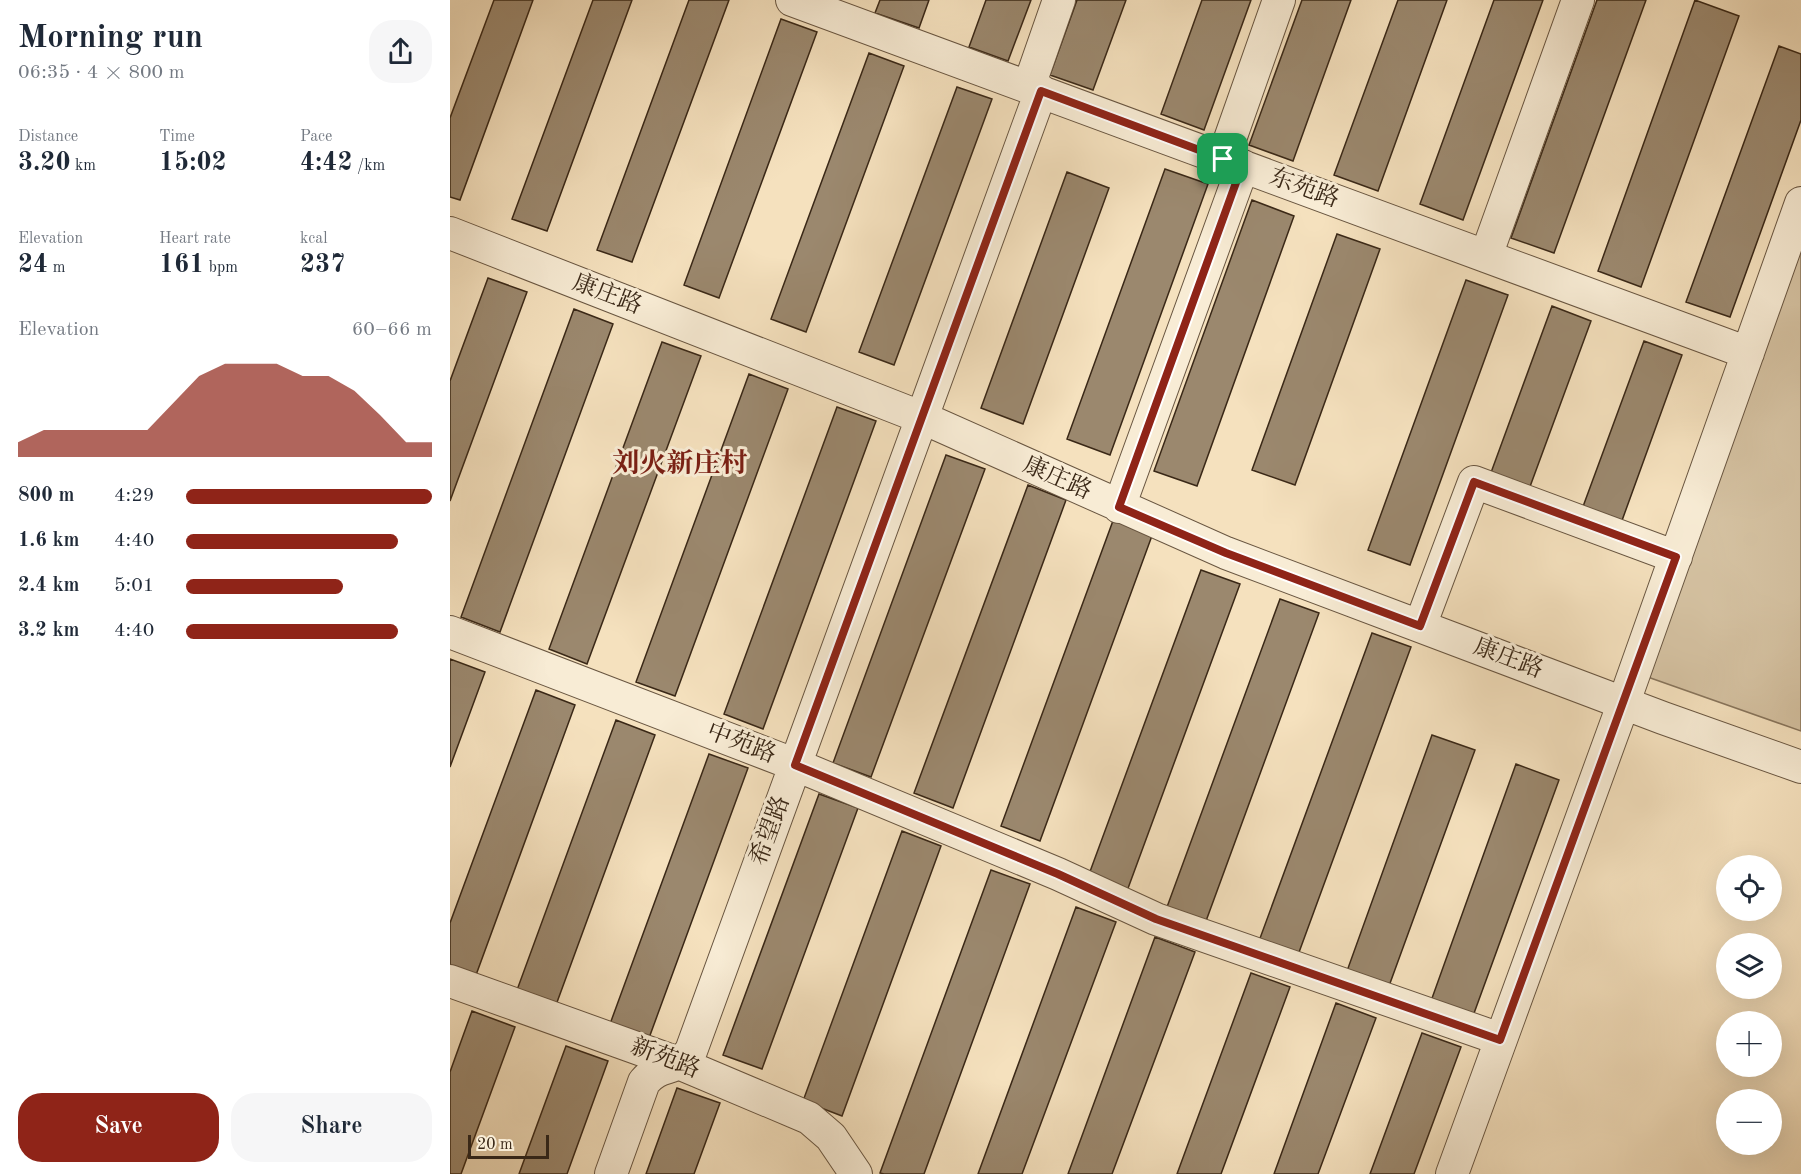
<!DOCTYPE html>
<html lang="en">
<head>
<meta charset="utf-8">
<style>
	body { margin:0; font-family:"Old Standard TT","Noto Serif SC",serif; background:#f6f6f7; color:#1f2937; height:100vh; display:flex; flex-direction:column; font-size:22px; white-space:nowrap }
	* { box-sizing:border-box; margin:0 }
	p { font-size:20px; color:#747a83 }
	.icon { flex:none; width:33px; height:33px; fill:none; stroke:currentColor; stroke-width:2; stroke-linecap:round; stroke-linejoin:round }
	.map { position:relative; flex:1; overflow:hidden }
	.side { display:flex; flex-direction:column; background:#fff; width:450px }
	.side>* { flex:none }
	.controls { position:absolute; left:1266px; top:855px; display:grid; gap:12px }
	.controls a { display:grid; place-items:center; width:66px; height:66px; border-radius:50%; background:#fff; box-shadow:0 6px 24px #0002; font-size:30px }
	.scale { position:absolute; left:18px; bottom:15px; width:81px; box-sizing:border-box; padding-left:6px; border:3px solid #3a2817; border-top:0; font-size:16px; line-height:21px; white-space:nowrap; color:#3a2817; -webkit-text-stroke:4px #f8ecd5; paint-order:stroke }
	.pin { position:absolute; display:grid; place-items:center; width:51px; height:51px; color:#fff; margin:-26px; border-radius:12px; box-shadow:0 3px 9px #0006 }
	.round { display:grid; place-items:center; flex:none; width:63px; height:63px; border-radius:24px; background:#f6f6f7 }
	.overview { display:flex; align-items:center; justify-content:space-between; height:102px; padding:0 18px }
	h1 { font-size:33px; font-weight:600; line-height:45px }
	.stats { display:grid; grid-template-columns:repeat(3,1fr); gap:9px; height:102px; padding:6px 18px }
	.stats div { display:grid; align-content:center }
	.stats b { font-size:26px; font-weight:600 }
	.stats small { font-size:16px; font-weight:400 }
	.stats p { font-size:16px }
	.chart { height:168px; padding:12px 18px }
	.chart p { display:flex; justify-content:space-between }
	.chart svg { width:100%; height:108px; margin-top:6px; fill:#8f2418; opacity:.7 }
	.primary-button { display:flex; gap:12px; margin-top:auto; padding:12px 18px }
	.primary-button a { flex:1; height:69px; border-radius:24px; background:#8f2418; color:#fff; font-size:24px; font-weight:600; line-height:69px; text-align:center }
	.primary-button a+a { background:#f6f6f7; color:#1f2937 }
	ul { padding:0 18px; list-style:none; font-size:20px }
	li { display:grid; grid-template-columns:96px 72px 1fr; align-items:center; height:45px }
	li i { height:15px; border-radius:8px; background:#8f2418 }
	main { display:flex; flex:1; min-height:0 }
	.map>svg:first-child { display:block }
	.green { fill:#d5c2a2; stroke:#88755c; stroke-width:1.5 }
	.building { fill:#9b886e; stroke:#3a2817; stroke-width:1.5 }
	.lines { fill:none; stroke-linecap:round; stroke-linejoin:round }
	.minor-casing { stroke:#695641; stroke-width:34 }
	.minor { stroke:#f8ecd5; stroke-width:32 }
	.route-casing { stroke:#fff; stroke-width:12 }
	.route { stroke:#8f2418; stroke-width:8 }
	.labels { text-anchor:middle; dominant-baseline:central; stroke-width:6; stroke-linejoin:round; paint-order:stroke }
	.street-label { font-size:24px; fill:#3a2817; stroke:#f8ecd5 }
	.quarter-label { font-size:27px; font-weight:bold; fill:#7a1f14; stroke:#f8ecd5 }
</style>
</head>
<body>
<main>
<section class="side">
<div class="overview"><div><h1>Morning run</h1><p>06:35 · 4 × 800 m</p></div><a class="round"><svg class="icon" aria-label="share" viewBox="0 0 24 24"><path d="M12 15V3M7 8l5-5 5 5M5 13v7h14v-7"/></svg></a></div>
<div class="stats">
<div><p>Distance</p><b>3.20<small> km</small></b></div>
<div><p>Time</p><b>15:02</b></div>
<div><p>Pace</p><b>4:42<small> /km</small></b></div>
</div>
<div class="stats">
<div><p>Elevation</p><b>24<small> m</small></b></div>
<div><p>Heart rate</p><b>161<small> bpm</small></b></div>
<div><p>kcal</p><b>237</b></div>
</div>
<div class="chart"><p><span>Elevation</span>60–66 m</p>
<svg viewBox="0 0 160 44" preserveAspectRatio="none"><path d="M0 44V38L10 33L20 33L30 33L40 33L50 33L60 22L70 11L80 6L90 6L100 6L110 11L120 11L130 17L140 27L150 38L160 38V44z"/></svg>
</div>
<ul>
<li><b>800 m</b>4:29<i style="width:100%"></i></li>
<li><b>1.6 km</b>4:40<i style="width:86%"></i></li>
<li><b>2.4 km</b>5:01<i style="width:64%"></i></li>
<li><b>3.2 km</b>4:40<i style="width:86%"></i></li>
</ul>
<div class="primary-button"><a>Save</a><a>Share</a></div>
</section>
<div class="map">
<svg width="1351" height="1174" viewBox="0 0 1351 1174">
	<rect width="100%" height="100%" fill="#f5e1be"/>
	<filter id="stains"><feTurbulence type="fractalNoise" baseFrequency=".00333" numOctaves="4"/><feColorMatrix values="0 0 0 0 .2 0 0 0 0 .09 0 0 0 0 .02 0 0 0 .5 -.17"/></filter>
	<radialGradient id="worn" r=".72"><stop offset=".6" stop-color="#630" stop-opacity="0"/><stop offset="1" stop-color="#630" stop-opacity=".3"/></radialGradient>
	<!-- green -->
	<path class="green" d="M1351 234V731L1192 675Z"/>
	<!-- building -->
	<path class="building" d="M44 0H83L10 200 0 197V118Z
		M143 0H182L97 231 62 219Z
		M239 0H279L182 262 147 250Z
		M430 0H479L469 28 425 13Z
		M536 0H581L558 61 519 47Z
		M627 0H676L643 90 600 75Z
		M752 0H801L754 130 711 114Z
		M852 0H901L843 161 799 145Z
		M948 0H997L928 191 884 175Z
		M1044 0H1093L1013 220 970 204Z
		M1147 0H1196L1104 253 1061 238Z
		M1245 0 1289 16 1191 287 1148 271Z
		M331 19 367 32 269 298 234 285Z
		M1329 46 1351 54V120L1280 317 1236 302Z
		M419 53 454 66 356 332 321 319Z
		M507 87 542 99 444 365 409 352Z
		M715 169 758 184 660 455 617 439Z
		M617 172 659 188 573 424 531 408Z
		M802 200 844 216 747 486 704 471Z
		M887 234 930 249 845 485 802 470Z
		M38 278 77 292 0 501V381Z
		M1016 280 1058 295 960 565 918 550Z
		M1102 306 1141 321 1078 492 1039 478Z
		M124 309 163 324 50 632 11 617Z
		M1194 341 1232 355 1170 526 1131 512Z
		M212 342 251 356 137 664 99 649Z
		M299 374 338 389 225 696 186 682Z
		M387 407 426 421 313 729 274 714Z
		M496 455 535 469 421 777 383 763Z
		M578 485 616 500 503 808 464 793Z
		M664 518 703 533 590 841 551 826Z
		M751 570 790 584 677 891 638 877Z
		M830 599 869 613 756 921 717 907Z
		M922 633 961 647 848 955 809 941Z
		M0 659 35 672 0 767Z
		M86 690 125 705 26 975 0 965V923Z
		M166 720 205 735 106 1005 67 990Z
		M982 735 1025 750 939 986 897 971Z
		M259 754 298 768 199 1038 160 1024Z
		M1066 764 1109 780 1023 1016 981 1001Z
		M369 794 408 808 312 1069 273 1055Z
		M452 831 491 846 392 1116 353 1101Z
		M541 870 580 884 474 1174H434L430 1173Z
		M626 907 666 922 572 1174H528Z
		M705 937 745 952 662 1174H618Z
		M801 973 840 987 771 1174H727Z
		M886 1003 926 1018 868 1174H824Z
		M22 1011 65 1027 11 1174H0V1072Z
		M972 1033 1011 1047 964 1174H920Z
		M116 1046 158 1061 117 1174H69Z
		M227 1088 270 1103 244 1174H196Z"/>
	<g class="lines">
		<!-- minor casing -->
		<g class="minor-casing">
			<path id="minor" d="M342 0 1298 353
				M579 86 609 0
				M773 159 829 0
				M0 233 473 418 776 553 1213 718 1351 767
				M1036 256 1128 0
				M669 507 793 166
				M970 626 1024 482 1226 557
				M0 632 346 765 608 874 706 919 1050 1039
				M0 981 231 1064 359 1118 381 1137 406 1174
				M161 1174 194 1082C212 1061 224 1074 241 1051L591 91
				M1002 1174 1174 702 1351 203"/>
		</g>
		<!-- minor -->
		<use href="#minor" class="minor"/>
	</g>
	<g class="lines">
		<!-- route casing -->
		<g class="route-casing">
			<path id="route" d="M591 91 792 166 669 507 776 553 970 626 1024 482 1226 557 1050 1040 706 919 608 874 345 765Z"/>
		</g>
		<!-- route -->
		<use href="#route" class="route"/>
	</g>
	<g class="labels">
		<!-- street labels -->
		<g class="street-label">
			<text transform="translate(854 189) rotate(20)">东苑路</text>
			<text transform="translate(157 295) rotate(21)">康庄路</text>
			<text transform="translate(607 479) rotate(24)">康庄路</text>
			<text transform="translate(1058 659) rotate(21)">康庄路</text>
			<text transform="translate(291 744) rotate(21)">中苑路</text>
			<text transform="translate(321 831) rotate(-70)">希望路</text>
			<text transform="translate(215 1059) rotate(21)">新苑路</text>
		</g>
		<!-- quarter labels -->
		<g class="quarter-label">
			<text x="230" y="464">刘火新庄村</text>
		</g>
	</g>
	<rect width="100%" height="100%" filter="url(#stains)"/>
	<rect width="100%" height="100%" fill="url(#worn)"/>
</svg>
<div class="controls">
<a><svg class="icon" aria-label="locate" viewBox="0 0 24 24"><circle cx="12" cy="12" r="6"/><path d="M12 2v4M12 18v4M2 12h4M18 12h4"/></svg></a>
<a><svg class="icon" aria-label="layers" viewBox="0 0 24 24"><path d="M12 4l9 5-9 5-9-5zM3 14l9 5 9-5"/></svg></a>
<a>+</a>
<a>−</a>
</div>
<div class="scale">20 m</div>
<div class="pin" style="left:773px;top:159px;background:#1e9e55"><svg class="icon" aria-label="arrive" viewBox="0 0 24 24"><path d="M6 21V4h12l-3 4 3 4H6"/></svg></div>
</div>
</main>
</body>
</html>
